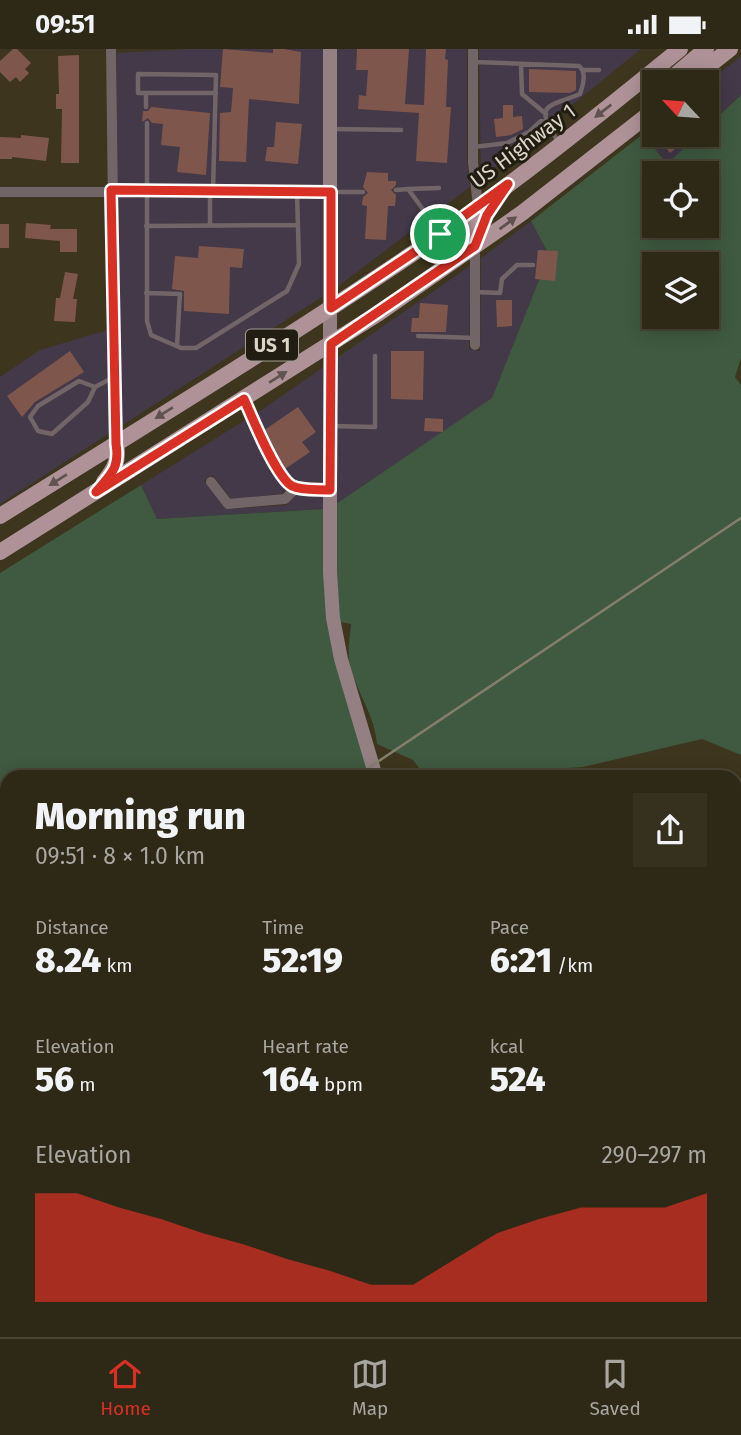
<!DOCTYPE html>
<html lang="en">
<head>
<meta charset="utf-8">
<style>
	body { margin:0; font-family:"Fira Sans",sans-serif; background:#36301f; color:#f1f3f6; height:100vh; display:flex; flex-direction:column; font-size:26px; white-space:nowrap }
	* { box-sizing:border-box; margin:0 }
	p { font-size:23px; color:#a7a6a1 }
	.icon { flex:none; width:38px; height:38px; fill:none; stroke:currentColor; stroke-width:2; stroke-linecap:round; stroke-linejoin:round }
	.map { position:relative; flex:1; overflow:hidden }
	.panel { position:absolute; left:0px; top:721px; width:742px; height:567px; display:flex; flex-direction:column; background:#2e2816; border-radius:21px 21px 0 0; box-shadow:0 4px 18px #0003,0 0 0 2px #494435 }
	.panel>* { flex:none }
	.needle { width:46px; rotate:296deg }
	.tools { position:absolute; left:642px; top:21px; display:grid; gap:14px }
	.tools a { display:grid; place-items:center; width:77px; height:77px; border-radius:0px; background:#2e2816; box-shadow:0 4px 18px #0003,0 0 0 2px #494435; font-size:35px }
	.pin { position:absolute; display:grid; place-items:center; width:60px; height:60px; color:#fff; margin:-30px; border:4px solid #fff; border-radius:50%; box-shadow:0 2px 7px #0007 }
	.round { display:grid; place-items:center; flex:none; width:74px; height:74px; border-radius:0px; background:#36301f }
	.head { display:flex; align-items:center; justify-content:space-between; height:119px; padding:0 35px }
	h1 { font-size:38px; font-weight:800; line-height:52px }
	.metrics { display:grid; grid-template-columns:repeat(3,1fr); gap:10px; height:119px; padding:7px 35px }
	.metrics div { display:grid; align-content:center }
	.metrics b { font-size:35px; font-weight:800 }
	.metrics small { font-size:19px; font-weight:400 }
	.metrics p { font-size:19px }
	.chart { height:196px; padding:14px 35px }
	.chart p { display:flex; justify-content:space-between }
	.chart svg { width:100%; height:126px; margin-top:7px; fill:#d93025; opacity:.7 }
	.status { display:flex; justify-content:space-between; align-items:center; height:49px; padding:0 35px; background:#2e2816; direction:ltr }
	.status svg { height:19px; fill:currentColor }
	.dock { display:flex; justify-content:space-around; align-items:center; height:98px; border-top:2px solid #494435; background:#2e2816; font-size:19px; color:#a7a6a1 }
	.dock a { display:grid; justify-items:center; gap:4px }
	.dock .current { color:#d93025 }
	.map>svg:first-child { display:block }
	.commercial { fill:#433949; fill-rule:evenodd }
	.green { fill:#3f5a40; fill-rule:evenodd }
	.forest { fill:#4a684b }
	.building { fill:#7f564c }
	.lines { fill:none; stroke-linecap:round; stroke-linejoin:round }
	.lane { stroke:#726568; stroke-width:4.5 }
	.street { stroke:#726568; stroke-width:10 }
	.secondary { stroke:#947f83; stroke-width:14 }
	.primary { stroke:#ae9298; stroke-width:16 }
	.rail { stroke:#857e6b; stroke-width:2.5 }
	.oneway { fill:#60524f }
	.route-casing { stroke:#fff; stroke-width:14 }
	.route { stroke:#d93025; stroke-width:9 }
	.labels { text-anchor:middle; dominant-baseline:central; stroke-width:6; stroke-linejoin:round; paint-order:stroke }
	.shield { fill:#211d13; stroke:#a29e91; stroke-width:2 }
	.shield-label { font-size:19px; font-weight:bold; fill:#dad5c7 }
	.street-label { font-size:21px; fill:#dad5c7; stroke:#211d13 }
</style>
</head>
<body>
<div class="status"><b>09:51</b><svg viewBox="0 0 49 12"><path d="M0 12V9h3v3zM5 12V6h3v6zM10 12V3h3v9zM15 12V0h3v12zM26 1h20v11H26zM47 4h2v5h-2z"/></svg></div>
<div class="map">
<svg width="741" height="1288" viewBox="0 0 741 1288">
	<rect width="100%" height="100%" fill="#3d351d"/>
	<!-- commercial -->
	<path class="commercial" d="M187 0H325V137L117 136V4Z
		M336 0H467V113L470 138 337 238Z
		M479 0H641L481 130Z
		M741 7V46L707 78V34Z
		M654 76V86H698L667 115 643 85Z
		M117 147 325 148V246L121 377Z
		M531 172 549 206 492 350 336 455 337 309 470 217 469 300 480 302 481 209Z
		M108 281 110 384 0 455V328L40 301Z
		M325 317 324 460 157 470 141 436 263 360ZM213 426 231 450 281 445 295 432 304 439 286 456 229 460 224 458 204 432Z"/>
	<!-- green -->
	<path class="green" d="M741 46V309L735 328 741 336V706L702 690 583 718 426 728 413 711 377 695C375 666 356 643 350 615 347 603 350 587 351 575L340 573 336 523V455L492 349 549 206 531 172 643 85 667 115 698 86H707V78ZM654 124H707V177H654ZM654 215H707V268H654Z
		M141 436 157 470 324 460V522L370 728H7V957L0 961V524Z
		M0 1257 7 1258V1281H198V1288H0Z"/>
	<!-- forest -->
	<path class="forest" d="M735 902H741V1288H366V1281H735Z
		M7 1120V1258L0 1257V1125Z
		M198 1281H353V1288H198Z"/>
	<!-- building -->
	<path class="building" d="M13 0H17L31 14 25 20 29 24 20 33 16 28 10 33 0 23V12Z
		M223 0 273 4V0H284L301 3 299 55 249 50 246 113 219 112 220 64 231 63 233 39 220 38Z
		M357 0H409L405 55 424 56 426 0H446L445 10 448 11 446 58H451L447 114 416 112 419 64 358 60 359 46 366 47 368 21H356Z
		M79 6V114H61L62 60H56V45H59L58 7Z
		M529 20 576 22V41L570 44 529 43Z
		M503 56H513V68L522 67 523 80 511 86 496 88 494 70 503 69Z
		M151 58 210 64 206 126 177 123 180 98 161 96 163 75 152 74 148 69 142 73 143 62H148Z
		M276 73 302 75 298 115 265 112 267 98H274Z
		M21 86 49 89 46 112 12 108V110H0V88L21 89Z
		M672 86H677L683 93 670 104 662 94Z
		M367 123 388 124V132H396V136L391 141 396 146 395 157H388L386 191 365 190 367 157 362 156 363 148 368 144 363 138Z
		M26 174 51 176 50 180H77V203H60V192L25 189Z
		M0 175H9V199H0Z
		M199 197 244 200 242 219 230 218 229 265 184 262V242L172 240 175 207 198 209Z
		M538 201 558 202 555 232 535 230Z
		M65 223 78 225 73 250H77L75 273 54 272 56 249H60Z
		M496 251H512V277L497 278Z
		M420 254 448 256 446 283H411L412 269H419Z
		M70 302 84 323 35 353 22 368 7 347Z
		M391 302H424L423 351 391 350Z
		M298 358 316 383 302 393 310 403 285 420 272 401 263 382Z
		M425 369 443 370V383L424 382Z"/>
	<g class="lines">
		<!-- lane -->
		<path class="lane" d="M474 13 579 17C587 23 583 36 580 45 549 58 532 54 558 92
			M521 15 522 45 546 65
			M584 21H599
			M146 44V58
			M147 74V272L151 286 181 299H196L287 242 299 215 297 143
			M332 80 401 81
			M474 98 507 94 529 83 541 72 545 73
			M396 141 408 140
			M213 142 216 26 138 25V44H216
			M332 143H363
			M146 177 298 176
			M210 177V143
			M439 182 408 140 439 139
			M475 243 500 244 502 230 517 216H533
			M146 244 180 245 179 259
			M418 287 475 289
			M177 297 179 261
			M95 338 79 332 38 357 30 368 38 382 52 385 88 353 95 338 114 328
			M245 353C254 372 273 423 288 435 297 442 315 440 326 441
			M331 377 375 378V307
			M512 728 516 725 570 726 574 728"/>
		<!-- street -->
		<path class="street" d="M111 0 116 395
			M473 0V114L478 157
			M0 143H331
			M475 296V197
			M211 433 228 455 285 450 296 439
			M0 1056 7 1051"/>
		<!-- secondary -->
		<path class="secondary" d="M330 0V523L333 569 341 610 376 728
			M735 897H741
			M360 1288 361 1281"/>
		<!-- primary -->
		<path class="primary" d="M667 33 706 0
			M688 33 730 0
			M448 211 462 192 478 158
			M104 433C115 419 119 412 116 395
			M0 467C139 380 279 295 415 203 507 140 594 70 680 0
			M0 503 379 264 522 164 654 61"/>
		<!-- rail -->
		<path class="rail" d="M355 728 741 469
			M0 967 7 962"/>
	</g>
	<!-- one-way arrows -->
	<defs><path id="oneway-solid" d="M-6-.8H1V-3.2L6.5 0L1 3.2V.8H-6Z" transform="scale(1.75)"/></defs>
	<g class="oneway">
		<use href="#oneway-solid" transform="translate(603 62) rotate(142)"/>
		<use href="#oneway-solid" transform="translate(508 174) rotate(-36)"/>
		<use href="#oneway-solid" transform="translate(278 328) rotate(-32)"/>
		<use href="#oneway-solid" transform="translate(164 364) rotate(148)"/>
		<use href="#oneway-solid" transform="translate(58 431) rotate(148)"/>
	</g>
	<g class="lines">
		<!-- route casing -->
		<g class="route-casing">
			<path id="route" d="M508 135 487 166 475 197 331 295 330 441C318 440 302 442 292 437 276 428 252 368 244 350L96 443C111 425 120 419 116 395L111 141 331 143V259L416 202Z"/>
		</g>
		<!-- route -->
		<use href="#route" class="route"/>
	</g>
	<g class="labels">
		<!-- shield labels -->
		<rect class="shield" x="246" y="280.5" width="52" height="31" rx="5"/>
		<g class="shield-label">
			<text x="272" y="296">US 1</text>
		</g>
		<!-- street labels -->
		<g class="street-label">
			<text transform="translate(523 97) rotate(-37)">US Highway 1</text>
		</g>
	</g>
</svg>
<div class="tools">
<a><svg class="needle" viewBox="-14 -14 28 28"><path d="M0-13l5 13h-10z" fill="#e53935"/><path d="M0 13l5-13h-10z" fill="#a7a6a1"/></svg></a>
<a><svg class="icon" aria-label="locate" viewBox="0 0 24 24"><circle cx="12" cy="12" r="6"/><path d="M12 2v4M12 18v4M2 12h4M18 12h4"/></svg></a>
<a><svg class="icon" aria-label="layers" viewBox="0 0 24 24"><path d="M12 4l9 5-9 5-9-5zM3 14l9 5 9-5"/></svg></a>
</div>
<div class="pin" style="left:440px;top:185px;background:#1e9e55"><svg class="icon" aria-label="arrive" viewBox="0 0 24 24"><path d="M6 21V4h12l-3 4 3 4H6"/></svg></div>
<section class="panel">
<div class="head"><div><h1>Morning run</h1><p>09:51 · 8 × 1.0 km</p></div><a class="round"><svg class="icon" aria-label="share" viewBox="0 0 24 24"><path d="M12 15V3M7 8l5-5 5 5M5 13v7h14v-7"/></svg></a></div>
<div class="metrics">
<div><p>Distance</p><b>8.24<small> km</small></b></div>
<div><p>Time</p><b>52:19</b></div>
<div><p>Pace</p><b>6:21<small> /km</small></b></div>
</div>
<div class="metrics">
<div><p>Elevation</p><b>56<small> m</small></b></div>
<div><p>Heart rate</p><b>164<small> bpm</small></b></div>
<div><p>kcal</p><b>524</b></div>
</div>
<div class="chart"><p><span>Elevation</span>290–297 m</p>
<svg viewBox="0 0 160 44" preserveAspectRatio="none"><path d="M0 44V6L10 6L20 11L30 15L40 20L50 24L60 29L70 33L80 38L90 38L100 29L110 20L120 15L130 11L140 11L150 11L160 6V44z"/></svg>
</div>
</section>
</div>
<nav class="dock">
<a class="current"><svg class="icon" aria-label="home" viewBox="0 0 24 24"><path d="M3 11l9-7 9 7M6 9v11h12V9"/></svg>Home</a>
<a><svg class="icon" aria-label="map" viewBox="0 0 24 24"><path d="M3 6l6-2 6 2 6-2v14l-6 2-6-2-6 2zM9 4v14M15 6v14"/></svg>Map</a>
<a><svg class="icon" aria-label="saved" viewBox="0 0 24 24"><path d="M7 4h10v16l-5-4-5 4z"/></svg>Saved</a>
</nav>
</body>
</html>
